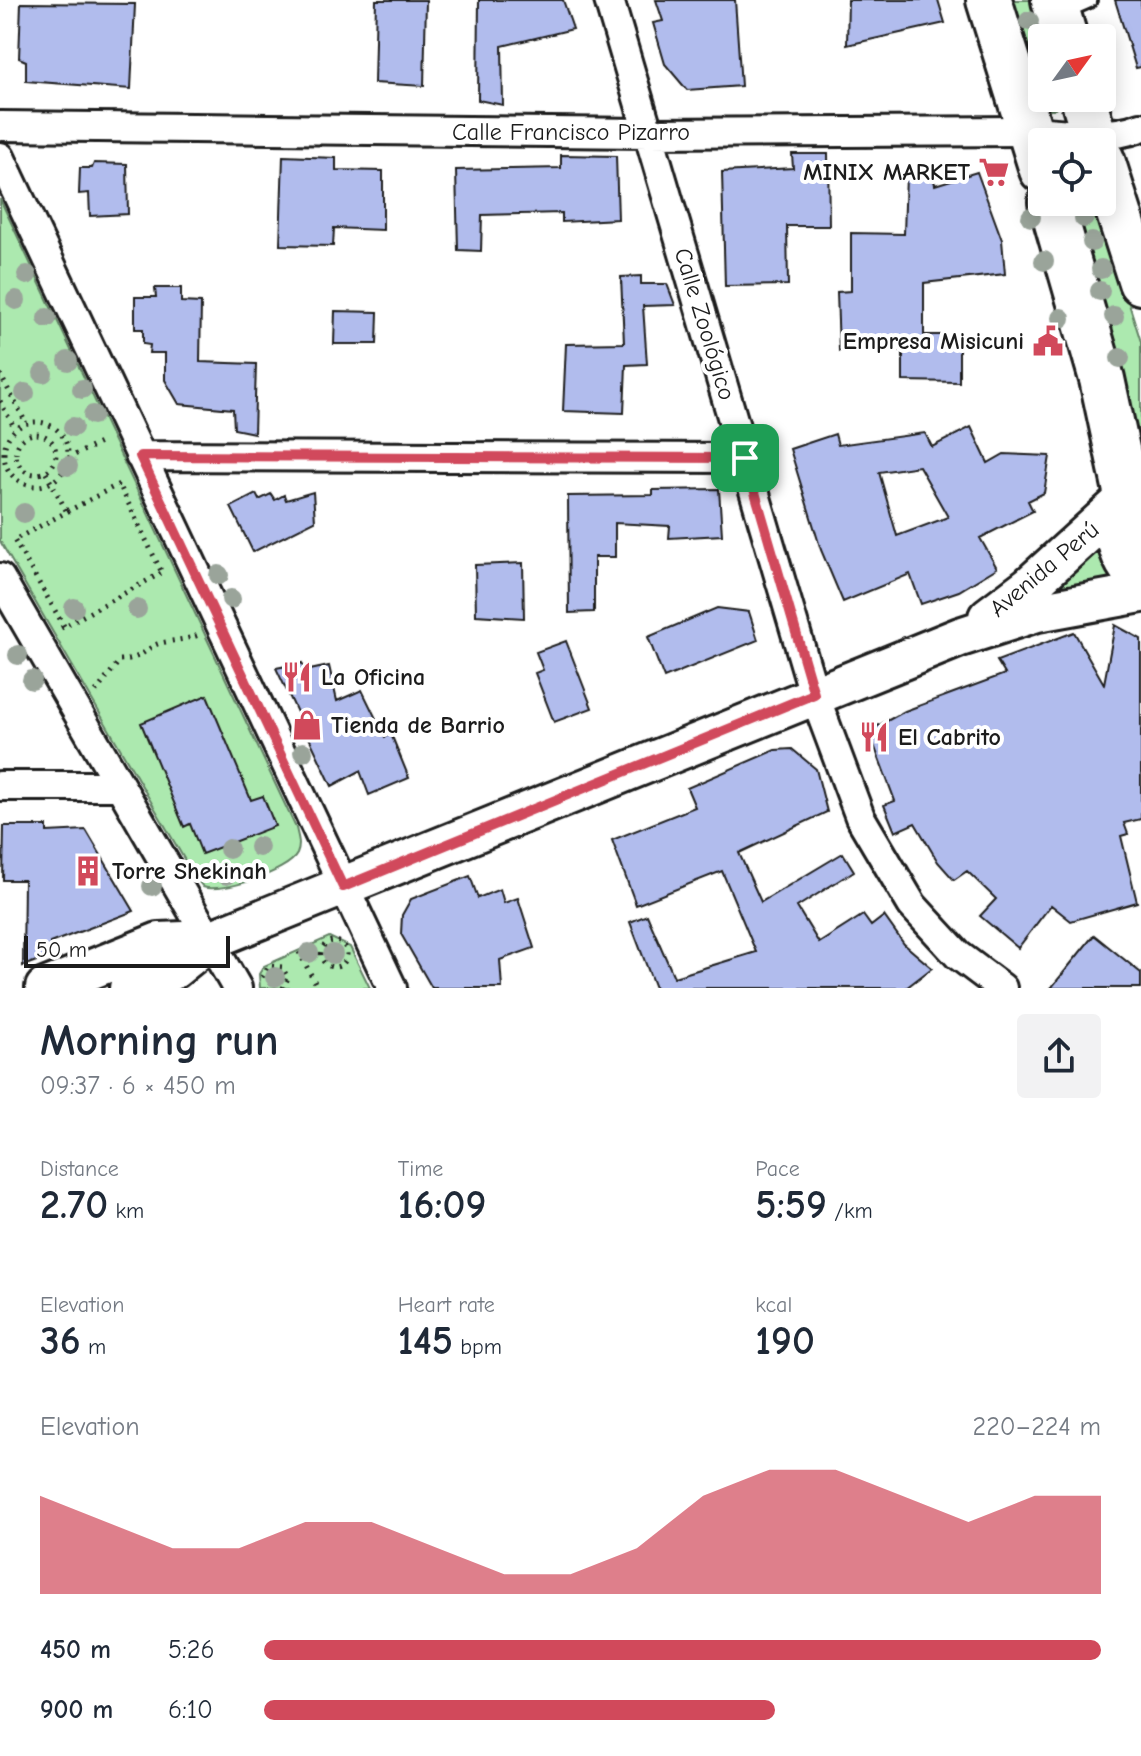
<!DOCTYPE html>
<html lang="en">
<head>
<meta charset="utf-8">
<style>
	body { margin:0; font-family:"Comic Neue",sans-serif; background:#f2f2f3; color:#1f2937; height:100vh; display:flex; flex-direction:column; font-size:30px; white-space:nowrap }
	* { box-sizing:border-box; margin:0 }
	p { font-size:26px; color:#747a83 }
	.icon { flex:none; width:44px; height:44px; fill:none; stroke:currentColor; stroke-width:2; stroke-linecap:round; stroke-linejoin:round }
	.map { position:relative; height:988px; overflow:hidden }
	.drawer { display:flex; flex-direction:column; background:#fff; flex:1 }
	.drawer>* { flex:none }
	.needle { width:52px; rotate:57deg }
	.buttons { position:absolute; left:1028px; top:24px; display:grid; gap:16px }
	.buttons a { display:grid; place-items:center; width:88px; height:88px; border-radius:8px; background:#fff; box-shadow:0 4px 20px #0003; font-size:40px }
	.scale { position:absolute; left:24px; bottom:20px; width:206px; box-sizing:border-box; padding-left:8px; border:4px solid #1c1c1c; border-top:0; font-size:22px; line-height:28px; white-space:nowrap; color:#1c1c1c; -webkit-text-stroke:6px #fff; paint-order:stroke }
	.pin { position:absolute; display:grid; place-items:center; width:68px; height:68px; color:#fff; margin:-34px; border-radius:16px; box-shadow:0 4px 12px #0006 }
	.round { display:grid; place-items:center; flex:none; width:84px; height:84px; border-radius:8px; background:#f2f2f3 }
	.summary { display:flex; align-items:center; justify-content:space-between; height:136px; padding:0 40px }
	h1 { font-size:44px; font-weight:800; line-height:60px }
	.stats { display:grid; grid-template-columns:repeat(3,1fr); gap:12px; height:136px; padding:8px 40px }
	.stats div { display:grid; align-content:center }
	.stats b { font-size:40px; font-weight:800 }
	.stats small { font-size:22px; font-weight:400 }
	.stats p { font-size:22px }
	.chart { height:224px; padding:16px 40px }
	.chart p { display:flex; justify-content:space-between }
	.chart svg { width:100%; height:144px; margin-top:8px; fill:#d1495b; opacity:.7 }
	ul { padding:0 40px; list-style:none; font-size:26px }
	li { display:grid; grid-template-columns:128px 96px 1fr; align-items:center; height:60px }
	li i { height:20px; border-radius:10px; background:#d1495b }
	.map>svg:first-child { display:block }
	.green { fill:#ace9af; stroke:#648266; stroke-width:2 }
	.building { fill:#b1bced; stroke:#1c1c1c; stroke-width:2; fill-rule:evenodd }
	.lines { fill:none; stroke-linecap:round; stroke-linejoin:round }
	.lane-casing { stroke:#1c1c1c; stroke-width:20 }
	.street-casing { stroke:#1c1c1c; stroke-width:34 }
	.secondary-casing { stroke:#1c1c1c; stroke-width:44 }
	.primary-casing { stroke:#1c1c1c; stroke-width:50 }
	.path { stroke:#1c1c1c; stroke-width:5; stroke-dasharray:2 6; stroke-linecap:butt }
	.lane { stroke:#fff; stroke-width:14 }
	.street { stroke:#fff; stroke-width:28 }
	.secondary { stroke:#fff; stroke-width:38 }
	.primary { stroke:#fff; stroke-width:44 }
	.tree { fill:#9aa49a }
	.route-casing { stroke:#fff; stroke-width:16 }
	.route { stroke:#d1495b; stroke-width:10 }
	.labels { text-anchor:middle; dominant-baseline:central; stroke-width:8; stroke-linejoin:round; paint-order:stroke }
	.street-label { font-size:24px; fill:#1c1c1c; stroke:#fff }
	.poi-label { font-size:24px; font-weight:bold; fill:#1c1c1c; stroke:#fff; text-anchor:start }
</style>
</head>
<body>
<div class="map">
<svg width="1141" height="988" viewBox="0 0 1141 988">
	<rect width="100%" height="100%" fill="#fff"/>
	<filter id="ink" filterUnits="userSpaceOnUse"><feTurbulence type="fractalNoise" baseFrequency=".0125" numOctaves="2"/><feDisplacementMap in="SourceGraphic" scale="16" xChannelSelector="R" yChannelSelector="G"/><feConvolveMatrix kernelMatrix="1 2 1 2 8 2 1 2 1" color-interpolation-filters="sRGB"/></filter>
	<g filter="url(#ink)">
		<!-- green -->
		<path class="green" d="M1008 0H1034L1047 38H1042V98H1064L1055 109H1047L1039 102Z
			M0 199 296 828C298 837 301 845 297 854 288 872 220 894 203 887L194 876 0 541Z
			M1066 202H1097L1141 342V453L1137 455Z
			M1097 537 1119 585 1038 602Z
			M329 937 350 947 370 988H260L259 974 264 966Z"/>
		<!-- building -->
		<path class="building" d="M376 0H426L424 86 374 83Z
			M479 0H563L573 29 502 46 503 105 478 100Z
			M656 0H735L741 86 687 90 665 64 653 23 663 21Z
			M848 0H938L945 23 847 45Z
			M1115 0H1141V67L1136 68Z
			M21 3 135 4 131 89 26 81V61L19 58Z
			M792 154H828L829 226H787L788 285 725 286 722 172 793 168Z
			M561 155 616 156 618 219 562 222V213L482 215 481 251 458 250 456 170 561 168Z
			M283 156 336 158V170L383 171V230L334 228 333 246 280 245Z
			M94 163 127 164 128 214 90 216 89 193 79 194 80 168H92Z
			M977 172 1002 240 1005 274 924 283V335H959V382L903 381V350L839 351 837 292 851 291V233L904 234 906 175 933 174 935 185Z
			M641 276V284H667L675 305 643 306 647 364 626 365 624 413 563 411 566 344 624 343 621 277Z
			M155 288H181V302L201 303 200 362 256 364 254 433 234 429 233 409 179 404 165 380V353H149L150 345 143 344V329H135V297H156Z
			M335 311 378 312 377 344H334Z
			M971 427 988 463 1004 454 1050 456 1044 493 1028 501 1033 511 980 538 997 568 959 591 921 604 910 574 843 602 821 550 790 449 835 434 838 445 925 433 932 447ZM919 466 948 517 897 536 879 472Z
			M719 489 722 535 669 538 670 526 615 523V557H594V612L569 613 568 496 653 495V490Z
			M313 492 315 521 253 552 231 507 256 494 259 500 271 494 275 500 284 495 286 500Z
			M523 563 524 618 476 615 475 565Z
			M717 608 749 612 758 640 664 678 648 637Z
			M1115 625 1141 639V819L1124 823 1128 834 1121 836 1137 902 1071 921 1051 905 1018 948 980 916 996 899 967 871 954 880 938 862 915 823 895 832 884 805 895 801 871 737 874 728 905 711 1005 674 997 661 1074 632 1104 684Z
			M566 641 592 708 554 722 535 673 543 670 536 652Z
			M302 663 305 671 329 666 337 701 362 690 385 737 391 734 409 778 369 795 360 771 332 786 276 668Z
			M207 695 251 800 263 796 275 826 202 854 190 824 184 827 141 723Z
			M792 749 816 769 827 812 739 853 761 902 843 853 854 871 797 907 819 943 863 915 871 926 884 916 904 944 932 968 906 988H655L630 922 647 915 674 977 756 952 722 871 636 905 612 840 695 807 687 788 775 750Z
			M4 826H47V832L86 830 134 911 50 943V956L23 966 24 880H3Z
			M470 876 478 898 500 889 504 903 518 898 534 948 500 960 502 988H432L401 934 402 915 411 899Z
			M1094 935 1141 973V988H1051Z"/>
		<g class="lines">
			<!-- lane casing -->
			<g class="lane-casing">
				<path id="lane" d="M1064 11 1089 0"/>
			</g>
			<!-- street casing -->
			<g class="street-casing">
				<path id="street" d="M609 0 814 694 860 817 912 905 958 955 1002 988
					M0 126 649 133 1030 131C1067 133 1106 140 1141 127
					M0 157 392 988
					M140 456 745 458
					M0 578 237 988
					M0 786H120"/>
			</g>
			<!-- secondary casing -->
			<g class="secondary-casing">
				<path id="secondary" d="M988 617 1029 586 1125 499
					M45 988 159 942 210 940 960 637 1037 612 1141 593
					M129 988 173 970 210 940"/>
			</g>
			<!-- primary casing -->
			<g class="primary-casing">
				<path id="primary" d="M989 0 1042 170
					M1054 0 1065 38
					M1083 98 1096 142
					M1102 160 1141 282
					M1051 202 1102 379 1127 496
					M1141 480C1113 512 1111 548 1141 579"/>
			</g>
			<!-- path -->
			<path class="path" d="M0 374 26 423
				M0 401 15 429
				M4 454a32 32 0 1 1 64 0a32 32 0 1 1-64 0Z
				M16 454a20 20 0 1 1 40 0a20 20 0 1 1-40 0Z
				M68 458 104 441
				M46 473 67 512
				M64 626 14 540 119 484 162 573
				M61 628 165 571
				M96 692 120 660C145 659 145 647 161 643 174 640 186 640 199 635
				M321 954a13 13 0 1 1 26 0a13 13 0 1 1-26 0Z
				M299 952 318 988
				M262 977 269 966 282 967 288 978 283 988"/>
			<!-- lane -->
			<use href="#lane" class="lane"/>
			<!-- street -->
			<use href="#street" class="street"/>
			<!-- secondary -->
			<use href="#secondary" class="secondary"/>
			<!-- primary -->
			<use href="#primary" class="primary"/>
		</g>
		<!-- trees -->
		<g class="tree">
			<circle cx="1029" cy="21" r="10"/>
			<circle cx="1031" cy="217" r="10"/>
			<circle cx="1084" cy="218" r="10"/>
			<circle cx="1092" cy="242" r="10"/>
			<circle cx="1044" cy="261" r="10"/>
			<circle cx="1101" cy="269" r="10"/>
			<circle cx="27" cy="275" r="10"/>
			<circle cx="1100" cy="291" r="10"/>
			<circle cx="16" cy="300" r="10"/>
			<circle cx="1114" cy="316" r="10"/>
			<circle cx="47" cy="318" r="10"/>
			<circle cx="1061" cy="318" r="10"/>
			<circle cx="1120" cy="358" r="10"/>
			<circle cx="68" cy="361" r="10"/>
			<circle cx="43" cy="373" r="10"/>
			<circle cx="82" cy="389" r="10"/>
			<circle cx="25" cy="393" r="10"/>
			<circle cx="93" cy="415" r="10"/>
			<circle cx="73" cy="427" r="10"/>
			<circle cx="68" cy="466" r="10"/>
			<circle cx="24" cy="513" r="10"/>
			<circle cx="219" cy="575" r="10"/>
			<circle cx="231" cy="599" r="10"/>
			<circle cx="74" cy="608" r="10"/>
			<circle cx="137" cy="609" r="10"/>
			<circle cx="18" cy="655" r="10"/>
			<circle cx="32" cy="680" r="10"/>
			<circle cx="303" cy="752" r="10"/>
			<circle cx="259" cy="847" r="10"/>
			<circle cx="229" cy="849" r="10"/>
			<circle cx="226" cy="875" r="10"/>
			<circle cx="152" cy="886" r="10"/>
			<circle cx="309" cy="953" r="10"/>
			<circle cx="333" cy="954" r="10"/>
			<circle cx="275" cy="977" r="10"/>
		</g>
	</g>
	<g class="lines" filter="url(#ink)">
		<!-- route casing -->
		<g class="route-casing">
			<path id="route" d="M140 456 745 458 814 694 343 887Z"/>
		</g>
		<!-- route -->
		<use href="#route" class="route"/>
	</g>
	<!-- icons -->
	<defs>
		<g id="supermarket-bare" transform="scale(2.4)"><path d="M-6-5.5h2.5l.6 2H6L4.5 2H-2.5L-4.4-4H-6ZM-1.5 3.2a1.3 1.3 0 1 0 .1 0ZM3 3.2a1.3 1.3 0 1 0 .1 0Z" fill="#d1495b" stroke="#fff" stroke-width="2.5" paint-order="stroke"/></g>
		<g id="civic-bare" transform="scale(2.4)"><path d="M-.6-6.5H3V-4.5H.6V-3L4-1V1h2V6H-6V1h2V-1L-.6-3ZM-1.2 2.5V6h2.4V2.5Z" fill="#d1495b" stroke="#fff" stroke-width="2.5" paint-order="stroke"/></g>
		<g id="restaurant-bare" transform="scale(2.4)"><path d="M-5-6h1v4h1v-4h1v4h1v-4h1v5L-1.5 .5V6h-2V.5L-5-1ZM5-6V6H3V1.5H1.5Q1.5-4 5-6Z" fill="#d1495b" stroke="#fff" stroke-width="2.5" paint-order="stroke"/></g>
		<g id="shop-bare" transform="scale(2.4)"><path d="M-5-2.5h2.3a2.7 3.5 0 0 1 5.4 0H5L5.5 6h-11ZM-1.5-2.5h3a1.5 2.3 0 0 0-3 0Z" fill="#d1495b" stroke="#fff" stroke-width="2.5" paint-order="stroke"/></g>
		<g id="building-bare" transform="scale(2.4)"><path d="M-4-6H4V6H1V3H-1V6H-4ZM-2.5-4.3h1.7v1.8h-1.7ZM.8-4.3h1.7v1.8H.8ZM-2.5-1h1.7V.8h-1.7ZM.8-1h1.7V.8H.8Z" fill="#d1495b" stroke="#fff" stroke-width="2.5" paint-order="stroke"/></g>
	</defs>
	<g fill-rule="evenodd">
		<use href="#supermarket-bare" x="994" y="172"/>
		<use href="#civic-bare" x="1048" y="341"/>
		<use href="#restaurant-bare" x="297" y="677"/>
		<use href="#shop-bare" x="307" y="725"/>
		<use href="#restaurant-bare" x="874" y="737"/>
		<use href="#building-bare" x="88" y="871"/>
	</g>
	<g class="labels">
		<!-- street labels -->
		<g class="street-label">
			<text x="571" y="132">Calle Francisco Pizarro</text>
			<text transform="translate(705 324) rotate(73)">Calle Zoológico</text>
			<text transform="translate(1044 569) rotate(-40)">Avenida Perú</text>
		</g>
		<!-- poi labels -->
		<g class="poi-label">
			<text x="970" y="172" text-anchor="end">MINIX MARKET</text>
			<text x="1024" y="341" text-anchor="end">Empresa Misicuni</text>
			<text x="321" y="677">La Oficina</text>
			<text x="331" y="725">Tienda de Barrio</text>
			<text x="898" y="737">El Cabrito</text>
			<text x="112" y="871">Torre Shekinah</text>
		</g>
	</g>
</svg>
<div class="buttons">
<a><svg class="needle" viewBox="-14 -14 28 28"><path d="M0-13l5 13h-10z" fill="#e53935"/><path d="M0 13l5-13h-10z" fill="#747a83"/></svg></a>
<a><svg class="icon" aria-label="locate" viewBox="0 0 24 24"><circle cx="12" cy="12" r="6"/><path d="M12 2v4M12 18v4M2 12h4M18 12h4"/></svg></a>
</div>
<div class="scale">50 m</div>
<div class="pin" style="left:745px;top:458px;background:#1e9e55"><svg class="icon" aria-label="arrive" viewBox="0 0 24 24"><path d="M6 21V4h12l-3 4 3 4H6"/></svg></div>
</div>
<section class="drawer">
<div class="summary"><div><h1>Morning run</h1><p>09:37 · 6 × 450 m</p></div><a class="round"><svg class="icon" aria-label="share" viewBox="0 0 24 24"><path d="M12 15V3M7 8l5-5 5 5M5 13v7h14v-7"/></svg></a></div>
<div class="stats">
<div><p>Distance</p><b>2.70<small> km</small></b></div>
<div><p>Time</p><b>16:09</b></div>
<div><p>Pace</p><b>5:59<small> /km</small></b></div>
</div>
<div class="stats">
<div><p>Elevation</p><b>36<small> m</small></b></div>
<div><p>Heart rate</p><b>145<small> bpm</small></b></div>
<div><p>kcal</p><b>190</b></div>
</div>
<div class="chart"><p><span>Elevation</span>220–224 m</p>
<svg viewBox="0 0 160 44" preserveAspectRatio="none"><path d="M0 44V14L10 22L20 30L30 30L40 22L50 22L60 30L70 38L80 38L90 30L100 14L110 6L120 6L130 14L140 22L150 14L160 14V44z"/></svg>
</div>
<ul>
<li><b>450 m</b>5:26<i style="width:100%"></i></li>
<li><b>900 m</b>6:10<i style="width:61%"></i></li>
</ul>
</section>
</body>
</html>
